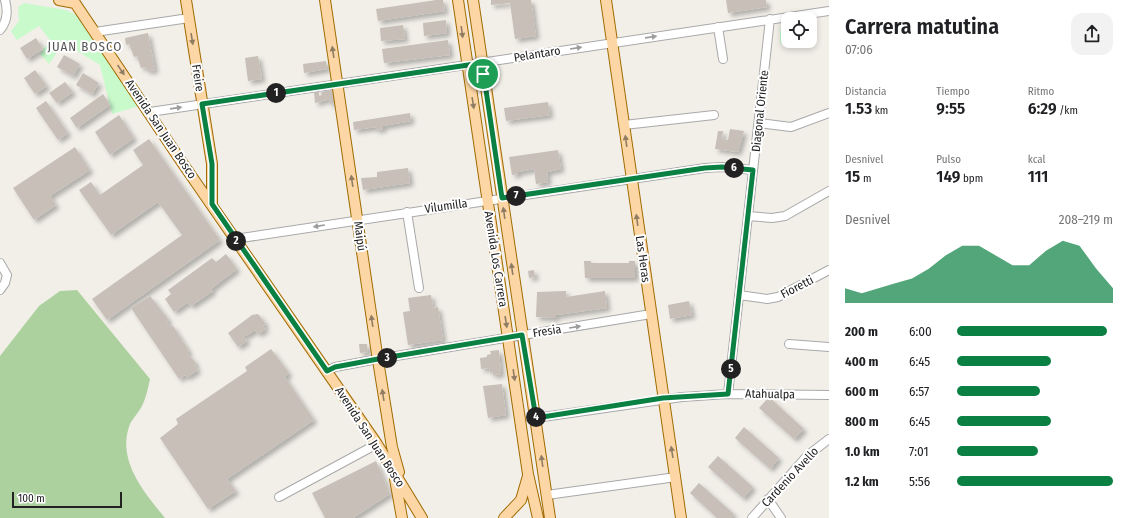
<!DOCTYPE html>
<html lang="es">
<head>
<meta charset="utf-8">
<style>
	body { margin:0; font-family:"Fira Sans Condensed",sans-serif; background:#f2f2f2; color:#202124; height:100vh; display:flex; flex-direction:column; font-size:15px; white-space:nowrap }
	* { box-sizing:border-box; margin:0 }
	p { font-size:13px; color:#757577 }
	.icon { flex:none; width:22px; height:22px; fill:none; stroke:currentColor; stroke-width:2; stroke-linecap:round; stroke-linejoin:round }
	.map { position:relative; flex:1; overflow:hidden }
	.drawer { display:flex; flex-direction:column; background:#fff; width:300px }
	.drawer>* { flex:none }
	.tools { position:absolute; left:781px; top:12px; display:grid; gap:8px }
	.tools a { display:grid; place-items:center; width:36px; height:36px; border-radius:8px; background:#fff; box-shadow:0 2px 6px #0003; font-size:20px }
	.scale { position:absolute; left:12px; bottom:10px; width:110px; box-sizing:border-box; padding-left:4px; border:2px solid #222; border-top:0; font-size:11px; line-height:14px; white-space:nowrap; color:#222; -webkit-text-stroke:3px #fff; paint-order:stroke }
	.pin { position:absolute; display:grid; place-items:center; width:34px; height:34px; color:#fff; margin:-17px; border:2px solid #fff; border-radius:50%; box-shadow:0 1px 4px #0007 }
	.km { position:absolute; width:20px; height:20px; margin:-10px; border-radius:50%; background:#222; color:#fff; font-size:11px; line-height:20px; text-align:center }
	.round { display:grid; place-items:center; flex:none; width:42px; height:42px; border-radius:12px; background:#f2f2f2 }
	.overview { display:flex; align-items:center; justify-content:space-between; height:68px; padding:0 16px }
	h1 { font-size:22px; font-weight:600; line-height:30px }
	.stats { display:grid; grid-template-columns:repeat(3,1fr); gap:6px; height:68px; padding:4px 16px }
	.stats div { display:grid; align-content:center }
	.stats b { font-size:17px; font-weight:600 }
	.stats small { font-size:11px; font-weight:400 }
	.stats p { font-size:11px }
	.chart { height:112px; padding:8px 16px }
	.chart p { display:flex; justify-content:space-between }
	.chart svg { width:100%; height:72px; margin-top:4px; fill:#0b8043; opacity:.7 }
	ul { padding:0 16px; list-style:none; font-size:13px }
	li { display:grid; grid-template-columns:64px 48px 1fr; align-items:center; height:30px }
	li i { height:10px; border-radius:5px; background:#0b8043 }
	main { display:flex; flex:1; min-height:0 }
	.map>svg:first-child { display:block }
	.forest { fill:#add19e }
	.park { fill:#c8facc }
	.building { fill:#c7bfb8; filter:url(#shadow) }
	.lines { fill:none; stroke-linecap:round; stroke-linejoin:round }
	.minor-casing { stroke:#a9a9a9; stroke-width:10 }
	.major-casing { stroke:#a06b00; stroke-width:12 }
	.minor { stroke:#fff; stroke-width:8 }
	.major { stroke:#fcd6a4; stroke-width:10 }
	.oneway { fill:#8f7c63 }
	.oneway2 { fill:#9c9c9c }
	.route-casing { stroke:#fff; stroke-width:8 }
	.route { stroke:#0b8043; stroke-width:5 }
	.labels { text-anchor:middle; dominant-baseline:central; stroke-width:4; stroke-linejoin:round; paint-order:stroke }
	.street-label { font-size:12px; fill:#222; stroke:#fff }
	.neighbourhood-label { font-size:13px; letter-spacing:1px; fill:#555; stroke:#fff }
</style>
</head>
<body>
<main>
<div class="map">
<svg width="829" height="518" viewBox="0 0 829 518">
	<defs>
		<filter id="shadow"><feDropShadow dx="3.5" dy="3.5" stdDeviation="2" flood-color="#0004"/></filter>
	</defs>
	<rect width="100%" height="100%" fill="#f2efe9"/>
	<!-- forest -->
	<path class="forest" d="M77 290 150 379C148 388 146 398 142 406 139 412 133 418 130 424 116 460 144 492 165 518H0V356L39 306 60 291Z"/>
	<!-- park -->
	<path class="park" d="M24 3 66 10 82 18 139 106 112 114 100 65 64 43 49 64 40 54 50 40 39 26 17 40 11 31 19 21 18 7Z
		M788 28V41L780 44V30Z"/>
	<!-- building -->
	<path class="building" d="M436 0H443L445 11 378 21 376 9Z
		M491 0H531L536 36 515 39 510 3 491 5Z
		M726 0H766L767 7 728 13Z
		M446 20 447 33 424 36 423 23Z
		M403 25 405 39 381 41 380 28Z
		M148 33 155 70 147 71 146 67 141 68 137 56 134 57 129 44 126 45 125 38Z
		M36 38 43 49 27 59 20 48Z
		M448 40 450 55 384 63 382 49Z
		M64 55 80 64 73 76 57 67Z
		M258 56 262 79 248 81 245 58Z
		M326 61 327 69 304 73 303 64Z
		M35 70 47 86 35 94 24 78Z
		M83 73 99 83 92 94 76 85Z
		M65 82 73 92 57 103 49 93Z
		M331 90 334 92 335 103 330 104 329 99 315 103 314 92H319V96L322 95 321 92Z
		M103 94 110 105 77 128 70 118Z
		M46 101 68 133 58 140 36 108Z
		M548 102 550 115 506 121 504 108Z
		M410 113 411 121 383 126V129L376 130V127L354 130 353 122Z
		M119 115 134 138 110 155 95 132Z
		M730 129 744 131 738 152 715 149 718 131H723L722 139 728 140Z
		M149 139 220 240 107 320 92 299 182 235 158 202 111 235 79 190 91 182 100 195 143 165 133 150Z
		M75 147 90 170 50 196 56 205 34 220 13 188Z
		M558 150 561 169 547 172 548 182 536 184 534 169 518 172V174L512 175 509 157Z
		M408 168 410 183 363 190 361 178 377 177V172Z
		M226 254 237 269 211 289 213 291 191 306 188 302 174 312 165 299 171 294 168 290 212 258 216 262Z
		M584 261H591V263H629V261H635V278H585Z
		M534 270 535 277 529 278 528 271Z
		M566 291V297L605 291 607 308 556 315V318L536 317 537 292Z
		M431 295 433 308 438 307 443 340 408 345 403 312 410 311 408 298Z
		M150 296 169 320 167 321 169 325 173 326 189 351 187 353 196 363 195 366 198 370 187 377 185 375 179 379 131 308Z
		M689 301 692 315 670 319 668 305Z
		M258 314 266 324 263 326 266 329 258 334 255 330 246 336 245 334 243 335 247 341 238 347 228 333 252 315Z
		M359 344H367L368 352 360 353Z
		M271 349 289 373 285 377 314 420 227 479 236 491 208 509 160 438 178 424 176 419 247 371 245 367Z
		M499 350 501 374 493 375V372L490 373 489 368 481 369 480 358 487 357V355L491 354 490 351Z
		M502 384 506 415 488 418 483 386Z
		M769 397 804 429 794 439 759 408Z
		M744 427 779 458 770 469 735 438Z
		M718 456 753 487 743 498 708 467Z
		M376 461 390 494 353 518H325L312 493Z
		M699 483 734 514 731 518H717L690 493Z"/>
	<g class="lines">
		<!-- minor casing -->
		<g class="minor-casing">
			<path id="minor" d="M718 27 723 59
				M0 30C8 21 8 11 5 0
				M95 32 189 18
				M150 112 829 11
				M759 123 791 127 829 113
				M624 125 714 115
				M407 212 419 288
				M748 216 772 218 785 216 829 191
				M235 239 705 168 722 167 753 170
				M0 263 7 275 5 283 0 290
				M739 295 767 299 778 297 829 270
				M789 344 829 347
				M327 371 335 367 378 359 651 314
				M728 394 770 19
				M536 418 682 397 728 394 829 395
				M547 495 676 477
				M279 497 377 444
				M768 499 781 518
				M752 518 807 456 829 439"/>
		</g>
		<!-- major casing -->
		<g class="major-casing">
			<path id="major" d="M59 0 75 3 181 161 377 444 422 518
				M186 0 212 164V204
				M325 0 377 354 392 447 399 472
				M458 0 528 474 538 518
				M473 0 550 518
				M606 0 681 518
				M395 479 402 518
				M504 518 521 500 528 476"/>
		</g>
		<!-- minor -->
		<use href="#minor" class="minor"/>
		<!-- major -->
		<use href="#major" class="major"/>
	</g>
	<!-- one-way arrows -->
	<defs><path id="oneway-solid" d="M-6-.8H1V-3.2L6.5 0L1 3.2V.8H-6Z"/></defs>
	<g class="oneway">
		<use href="#oneway-solid" transform="translate(462 32) rotate(82)"/>
		<use href="#oneway-solid" transform="translate(192 39) rotate(81)"/>
		<use href="#oneway-solid" transform="translate(333 52) rotate(-99)"/>
		<use href="#oneway-solid" transform="translate(121 70) rotate(56)"/>
		<use href="#oneway-solid" transform="translate(473 103) rotate(81)"/>
		<use href="#oneway-solid" transform="translate(626 141) rotate(-98)"/>
		<use href="#oneway-solid" transform="translate(352 181) rotate(-98)"/>
		<use href="#oneway-solid" transform="translate(504 213) rotate(-98)"/>
		<use href="#oneway-solid" transform="translate(637 220) rotate(-98)"/>
		<use href="#oneway-solid" transform="translate(512 269) rotate(-98)"/>
		<use href="#oneway-solid" transform="translate(372 321) rotate(-98)"/>
		<use href="#oneway-solid" transform="translate(506 322) rotate(81)"/>
		<use href="#oneway-solid" transform="translate(514 375) rotate(82)"/>
		<use href="#oneway-solid" transform="translate(383 395) rotate(-99)"/>
		<use href="#oneway-solid" transform="translate(672 452) rotate(-99)"/>
		<use href="#oneway-solid" transform="translate(542 461) rotate(-98)"/>
	</g>
	<g class="oneway2">
		<use href="#oneway-solid" transform="translate(651 37) rotate(-8)"/>
		<use href="#oneway-solid" transform="translate(576 48) rotate(-9)"/>
		<use href="#oneway-solid" transform="translate(176 108) rotate(-8)"/>
		<use href="#oneway-solid" transform="translate(319 226) rotate(171)"/>
		<use href="#oneway-solid" transform="translate(575 327) rotate(-9)"/>
	</g>
	<g class="lines">
		<!-- route casing -->
		<g class="route-casing">
			<path id="route" d="M482 63 502 198 705 168 722 167 753 170 728 394 663 398 536 418 522 335 378 359 335 367 327 371 212 204V164L202 104Z"/>
		</g>
		<!-- route -->
		<use href="#route" class="route"/>
	</g>
	<g class="labels">
		<!-- street labels -->
		<g class="street-label">
			<text transform="translate(537 54) rotate(-9)">Pelantaro</text>
			<text transform="translate(198 78) rotate(81)">Freire</text>
			<text transform="translate(760 111) rotate(-84)">Diagonal Oriente</text>
			<text transform="translate(161 129) rotate(56)">Avenida San Juan Bosco</text>
			<text transform="translate(446 206) rotate(-8)">Vilumilla</text>
			<text transform="translate(360 236) rotate(82)">Maipú</text>
			<text transform="translate(496 259) rotate(81)">Avenida Los Carrera</text>
			<text transform="translate(643 259) rotate(82)">Las Heras</text>
			<text transform="translate(797 287) rotate(-27)">Fioretti</text>
			<text transform="translate(547 331) rotate(-9)">Fresia</text>
			<text transform="translate(770 394) rotate(1)">Atahualpa</text>
			<text transform="translate(370 437) rotate(57)">Avenida San Juan Bosco</text>
			<text transform="translate(790 477) rotate(-47)">Cardenio Avello</text>
		</g>
		<!-- neighbourhood labels -->
		<g class="neighbourhood-label">
			<text x="85" y="46">JUAN BOSCO</text>
		</g>
	</g>
</svg>
<div class="tools">
<a><svg class="icon" aria-label="locate" viewBox="0 0 24 24"><circle cx="12" cy="12" r="6"/><path d="M12 2v4M12 18v4M2 12h4M18 12h4"/></svg></a>
</div>
<div class="scale">100 m</div>
<div class="pin" style="left:483px;top:74px;background:#1e9e55"><svg class="icon" aria-label="arrive" viewBox="0 0 24 24"><path d="M6 21V4h12l-3 4 3 4H6"/></svg></div>
<b class="km" style="left:276px;top:93px">1</b>
<b class="km" style="left:236px;top:241px">2</b>
<b class="km" style="left:387px;top:358px">3</b>
<b class="km" style="left:536px;top:417px">4</b>
<b class="km" style="left:731px;top:369px">5</b>
<b class="km" style="left:734px;top:168px">6</b>
<b class="km" style="left:516px;top:196px">7</b>
</div>
<section class="drawer">
<div class="overview"><div><h1>Carrera matutina</h1><p>07:06</p></div><a class="round"><svg class="icon" aria-label="share" viewBox="0 0 24 24"><path d="M12 15V3M7 8l5-5 5 5M5 13v7h14v-7"/></svg></a></div>
<div class="stats">
<div><p>Distancia</p><b>1.53<small> km</small></b></div>
<div><p>Tiempo</p><b>9:55</b></div>
<div><p>Ritmo</p><b>6:29<small> /km</small></b></div>
</div>
<div class="stats">
<div><p>Desnivel</p><b>15<small> m</small></b></div>
<div><p>Pulso</p><b>149<small> bpm</small></b></div>
<div><p>kcal</p><b>111</b></div>
</div>
<div class="chart"><p><span>Desnivel</span>208–219 m</p>
<svg viewBox="0 0 160 44" preserveAspectRatio="none"><path d="M0 44V35L10 38L20 35L30 32L40 29L50 23L60 15L70 9L80 9L90 15L100 21L110 21L120 12L130 6L140 9L150 23L160 35V44z"/></svg>
</div>
<ul>
<li><b>200 m</b>6:00<i style="width:96%"></i></li>
<li><b>400 m</b>6:45<i style="width:60%"></i></li>
<li><b>600 m</b>6:57<i style="width:53%"></i></li>
<li><b>800 m</b>6:45<i style="width:60%"></i></li>
<li><b>1.0 km</b>7:01<i style="width:52%"></i></li>
<li><b>1.2 km</b>5:56<i style="width:100%"></i></li>
</ul>
</section>
</main>
</body>
</html>
